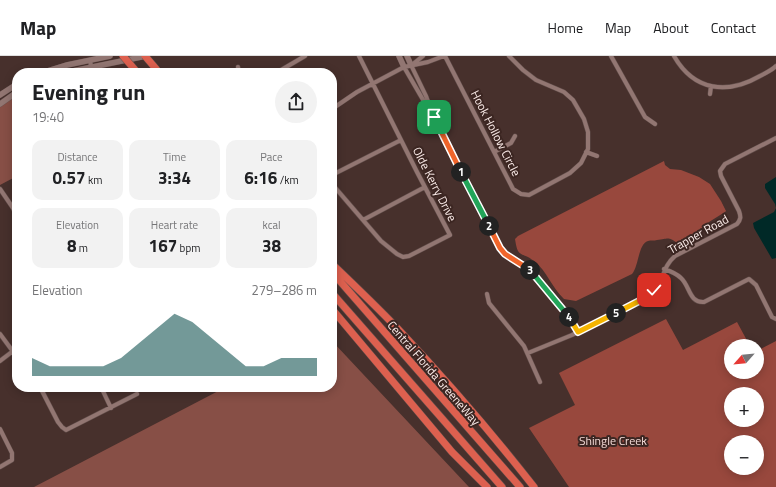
<!DOCTYPE html>
<html lang="en">
<head>
<meta charset="utf-8">
<style>
	body { margin:0; font-family:"Titillium Web",sans-serif; background:#f2f2f2; color:#202124; height:100vh; display:flex; flex-direction:column; font-size:15px; white-space:nowrap }
	* { box-sizing:border-box; margin:0 }
	p { font-size:13px; color:#757577 }
	.icon { flex:none; width:22px; height:22px; fill:none; stroke:currentColor; stroke-width:2; stroke-linecap:round; stroke-linejoin:round }
	.map { position:relative; flex:1; overflow:hidden }
	.drawer { position:absolute; left:12px; top:12px; width:325px; height:324px; display:flex; flex-direction:column; background:#fff; border-radius:16px; box-shadow:0 2px 10px #0003 }
	.drawer>* { flex:none }
	.needle { width:26px; rotate:243deg }
	.fabs { position:absolute; left:724px; top:283px; display:grid; gap:8px }
	.fabs a { display:grid; place-items:center; width:40px; height:40px; border-radius:50%; background:#fff; box-shadow:0 2px 10px #0003; font-size:20px }
	.pin { position:absolute; display:grid; place-items:center; width:34px; height:34px; color:#fff; margin:-17px; border-radius:8px; box-shadow:0 2px 6px #0006 }
	.km { position:absolute; width:20px; height:20px; margin:-10px; border-radius:50%; background:#222; color:#fff; font-size:11px; line-height:20px; text-align:center }
	.round { display:grid; place-items:center; flex:none; width:42px; height:42px; border-radius:21px; background:#f2f2f2 }
	.head { display:flex; align-items:center; justify-content:space-between; height:68px; padding:0 20px }
	h1 { font-size:22px; font-weight:700; line-height:30px }
	.stats { display:grid; grid-template-columns:repeat(3,1fr); gap:6px; height:68px; padding:4px 20px }
	.stats div { display:grid; align-content:center; border-radius:10px; background:#f2f2f2; text-align:center }
	.stats b { font-size:17px; font-weight:700 }
	.stats small { font-size:11px; font-weight:400 }
	.stats p { font-size:11px }
	.chart { height:112px; padding:8px 20px }
	.chart p { display:flex; justify-content:space-between }
	.chart svg { width:100%; height:72px; margin-top:4px; fill:#386e6d; opacity:.7 }
	header { display:flex; align-items:center; gap:24px; box-sizing:border-box; height:56px; padding:0 20px; background:#fff; border-bottom:1px solid #e0e0e0 }
	header strong { font-size:19px }
	nav { display:flex; gap:22px; margin-inline-start:auto; font-size:14px }
	.map>svg:first-child { display:block }
	.green { fill:#874f46 }
	.forest { fill:#98483d; fill-rule:evenodd }
	.water { fill:#002927 }
	.lines { fill:none; stroke-linecap:round; stroke-linejoin:round }
	.street-casing { stroke:#634f4c; stroke-width:5 }
	.secondary-casing { stroke:#634f4c; stroke-width:6 }
	.highway-casing { stroke:#634f4c; stroke-width:8 }
	.street { stroke:#927672; stroke-width:4 }
	.secondary { stroke:#927672; stroke-width:5.5 }
	.highway { stroke:#dd604f; stroke-width:7 }
	.highway-bridge-casing { stroke:#634f4c; stroke-width:8; stroke-linecap:butt }
	.highway-bridge { stroke:#dd604f; stroke-width:7 }
	.split-1-casing { stroke:#fff; stroke-width:8 }
	.split-2-casing { stroke:#fff; stroke-width:8 }
	.split-3-casing { stroke:#fff; stroke-width:8 }
	.split-4-casing { stroke:#fff; stroke-width:8 }
	.split-5-casing { stroke:#fff; stroke-width:8 }
	.split-6-casing { stroke:#fff; stroke-width:8 }
	.split-1 { stroke:#f0652b; stroke-width:5 }
	.split-2 { stroke:#22a559; stroke-width:5 }
	.split-3 { stroke:#f0652b; stroke-width:5 }
	.split-4 { stroke:#22a559; stroke-width:5 }
	.split-5 { stroke:#f5b400; stroke-width:5 }
	.split-6 { stroke:#f5b400; stroke-width:5 }
	.labels { text-anchor:middle; dominant-baseline:central; stroke-width:4; stroke-linejoin:round; paint-order:stroke }
	.street-label { font-size:12px; fill:#fcedea; stroke:#3c2622 }
	.park-label { font-size:12px; fill:#f5dcd8; stroke:#3c2622 }
</style>
</head>
<body>
<header>
<strong>Map</strong>
<nav><a>Home</a><a>Map</a><a>About</a><a>Contact</a></nav>
</header>
<div class="map">
<svg width="776" height="431" viewBox="0 0 776 431">
	<rect width="100%" height="100%" fill="#47302c"/>
	<!-- green -->
	<path class="green" d="M17 36V120L0 129V48Z
		M332 285 469 431H34L226 331H332Z"/>
	<!-- forest -->
	<path class="forest" d="M664 105 665 109 670 113 681 114 699 121 710 128 721 145 726 155 725 156 709 166 697 177 677 187C668 180 668 183 657 184 654 185 651 184 648 185 638 188 639 210 632 218L576 245 564 243C552 232 547 215 534 205 521 195 518 203 515 183L518 180Z
		M666 263 683 294 737 266 750 290H731V316H757V295L776 285V431H569L529 372 575 349 559 317ZM731 338H757V364H731ZM731 386H757V412H731Z"/>
	<!-- water -->
	<path class="water" d="M776 121V202L772 203 754 172 753 167 774 156 776 152 775 148 765 132V128Z"/>
	<g class="lines">
		<!-- street casing -->
		<g class="street-casing">
			<path id="street" d="M445 0 513 133 521 138 529 139 570 117 581 107 588 93V76L584 63 573 44 564 36 536 24 523 14 509 0
				M611 0 645 61 655 68
				M674 0C694 35 727 39 760 20 766 17 772 14 776 10
				M90 4 92 17
				M413 8 423 0
				M411 9 426 40 431 54
				M238 11 239 17
				M404 11 433 61 500 192C508 203 522 206 532 216L571 263 578 276
				M276 17 305 0
				M710 38 711 30
				M332 53 357 36 404 11 428 6 444 0
				M494 96 511 87 515 80
				M586 96 597 100
				M332 119 401 84
				M332 128 381 185 397 198 403 201 409 200 450 179 417 116 359 0
				M0 133 13 152 17 161
				M363 164 425 131
				M664 213C670 215 677 218 681 222 690 230 689 247 704 246L749 223 756 229 772 261 776 263
				M487 238 489 247 524 290 540 326
				M0 278 17 301
				M528 297 572 279 645 242C650 237 656 233 659 228 665 216 665 209 675 200L737 168C741 163 741 161 739 155L721 120 720 115 725 108 776 82
				M0 305 17 292
				M40 331 58 366 62 371 66 374 137 338
				M101 331 111 352
				M0 373 12 397V404L0 411"/>
		</g>
		<!-- secondary casing -->
		<g class="secondary-casing">
			<path id="secondary" d="M399 0 404 11
				M407 0 411 9
				M41 17 67 9 110 0
				M63 17 146 0
				M0 39 17 28
				M0 48 17 36"/>
		</g>
		<!-- highway casing -->
		<g class="highway-casing">
			<path id="highway" d="M332 208C354 229 376 250 397 272 445 323 491 376 534 431
				M332 216 520 431
				M332 237 502 431
				M332 253 452 396 487 431"/>
		</g>
		<!-- street -->
		<use href="#street" class="street"/>
		<!-- secondary -->
		<use href="#secondary" class="secondary"/>
		<!-- highway -->
		<use href="#highway" class="highway"/>
		<!-- highway-bridge casing -->
		<g class="highway-bridge-casing">
			<path id="highway-bridge" d="M123 0 136 15
				M145 0 157 14"/>
		</g>
		<!-- highway-bridge -->
		<use href="#highway-bridge" class="highway-bridge"/>
	</g>
	<g class="lines">
		<!-- split-1 casing -->
		<g class="split-1-casing">
			<path id="split-1" d="M434 61 461 116"/>
		</g>
		<!-- split-2 casing -->
		<g class="split-2-casing">
			<path id="split-2" d="M461 116 489 170"/>
		</g>
		<!-- split-3 casing -->
		<g class="split-3-casing">
			<path id="split-3" d="M489 170 500 192 505 198 530 214"/>
		</g>
		<!-- split-4 casing -->
		<g class="split-4-casing">
			<path id="split-4" d="M530 214 569 261"/>
		</g>
		<!-- split-5 casing -->
		<g class="split-5-casing">
			<path id="split-5" d="M569 261 578 276 616 257"/>
		</g>
		<!-- split-6 casing -->
		<g class="split-6-casing">
			<path id="split-6" d="M616 257 645 242 654 234"/>
		</g>
		<!-- split-1 -->
		<use href="#split-1" class="split-1"/>
		<!-- split-2 -->
		<use href="#split-2" class="split-2"/>
		<!-- split-3 -->
		<use href="#split-3" class="split-3"/>
		<!-- split-4 -->
		<use href="#split-4" class="split-4"/>
		<!-- split-5 -->
		<use href="#split-5" class="split-5"/>
		<!-- split-6 -->
		<use href="#split-6" class="split-6"/>
	</g>
	<g class="labels">
		<!-- street labels -->
		<g class="street-label">
			<text transform="translate(496 77) rotate(63)">Hook Hollow Circle</text>
			<text transform="translate(435 128) rotate(63)">Olde Kerry Drive</text>
			<text transform="translate(698 178) rotate(-29)">Trapper Road</text>
			<text transform="translate(434 317) rotate(49)">Central Florida GreeneWay</text>
		</g>
		<!-- park labels -->
		<g class="park-label">
			<text x="613" y="384">Shingle Creek</text>
		</g>
	</g>
</svg>
<div class="fabs">
<a><svg class="needle" viewBox="-14 -14 28 28"><path d="M0-13l5 13h-10z" fill="#e53935"/><path d="M0 13l5-13h-10z" fill="#757577"/></svg></a>
<a>+</a>
<a>−</a>
</div>
<div class="pin" style="left:434px;top:61px;background:#1e9e55"><svg class="icon" aria-label="arrive" viewBox="0 0 24 24"><path d="M6 21V4h12l-3 4 3 4H6"/></svg></div>
<div class="pin" style="left:654px;top:234px;background:#d93025"><svg class="icon" aria-label="check" viewBox="0 0 24 24"><path d="M5 12l5 5 9-10"/></svg></div>
<b class="km" style="left:461px;top:116px">1</b>
<b class="km" style="left:489px;top:170px">2</b>
<b class="km" style="left:530px;top:214px">3</b>
<b class="km" style="left:569px;top:261px">4</b>
<b class="km" style="left:616px;top:257px">5</b>
<section class="drawer">
<div class="head"><div><h1>Evening run</h1><p>19:40</p></div><a class="round"><svg class="icon" aria-label="share" viewBox="0 0 24 24"><path d="M12 15V3M7 8l5-5 5 5M5 13v7h14v-7"/></svg></a></div>
<div class="stats">
<div><p>Distance</p><b>0.57<small> km</small></b></div>
<div><p>Time</p><b>3:34</b></div>
<div><p>Pace</p><b>6:16<small> /km</small></b></div>
</div>
<div class="stats">
<div><p>Elevation</p><b>8<small> m</small></b></div>
<div><p>Heart rate</p><b>167<small> bpm</small></b></div>
<div><p>kcal</p><b>38</b></div>
</div>
<div class="chart"><p><span>Elevation</span>279–286 m</p>
<svg viewBox="0 0 160 44" preserveAspectRatio="none"><path d="M0 44V33L10 38L20 38L30 38L40 38L50 33L60 24L70 15L80 6L90 11L100 20L110 29L120 38L130 38L140 33L150 33L160 33V44z"/></svg>
</div>
</section>
</div>
</body>
</html>
